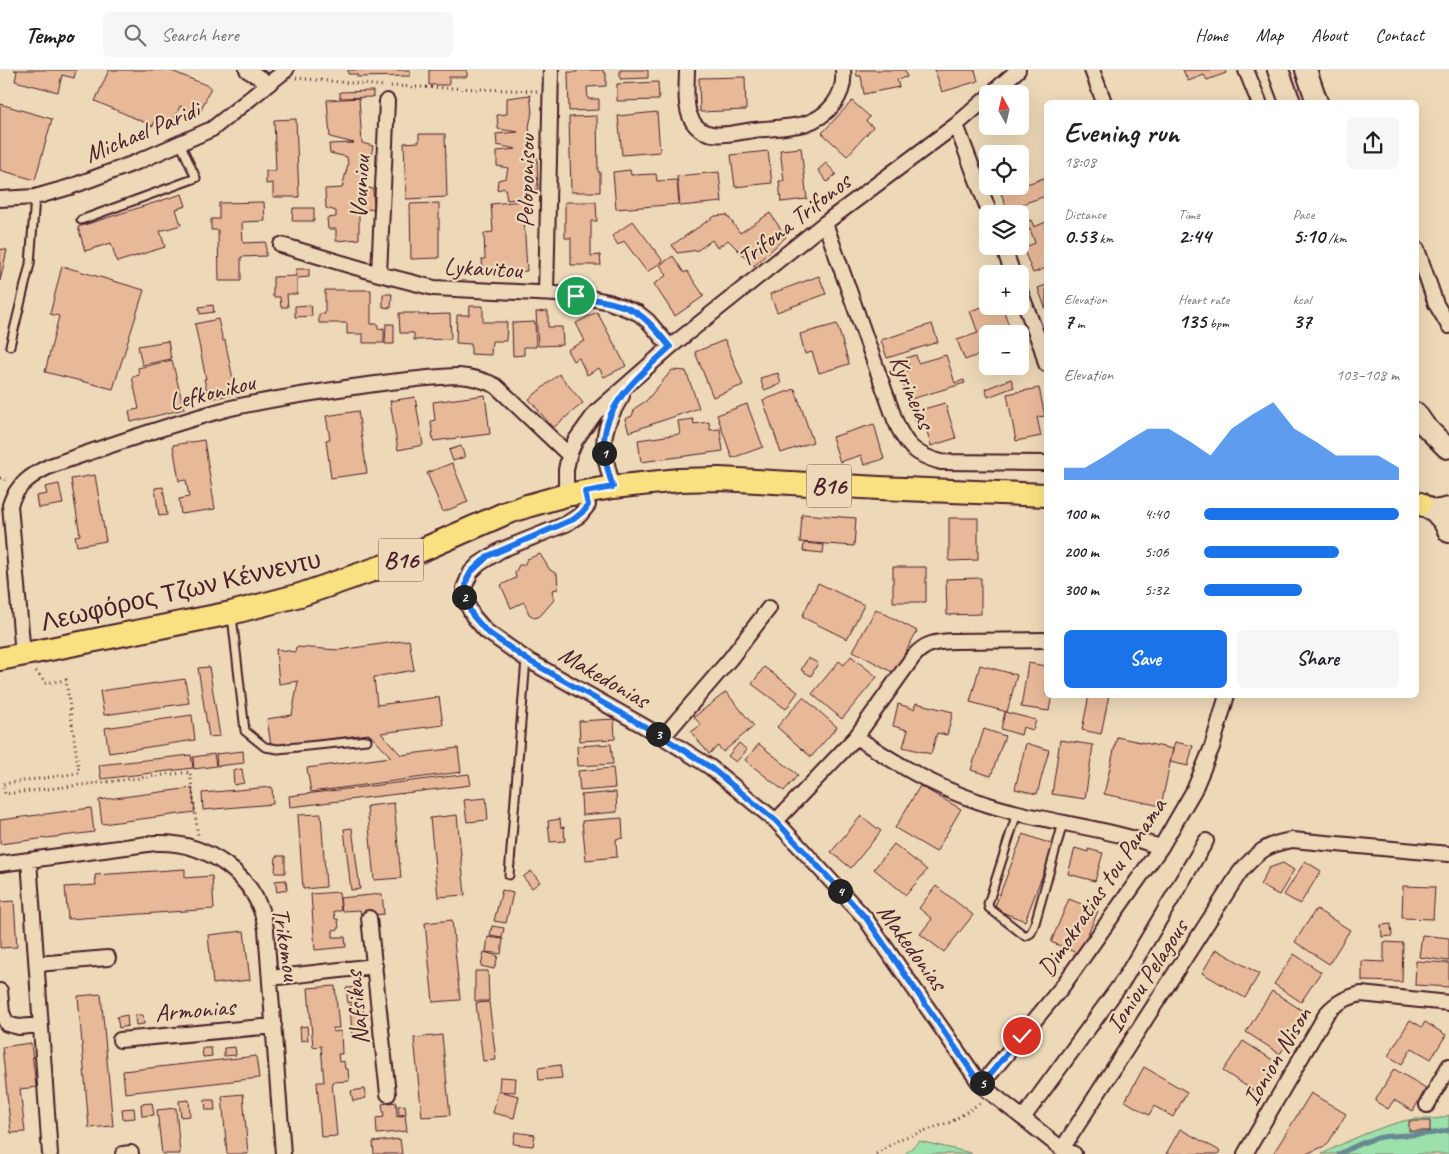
<!DOCTYPE html>
<html lang="en">
<head>
<meta charset="utf-8">
<style>
	body { margin:0; font-family:Caveat,sans-serif; background:#f6f6f6; color:#202124; height:100vh; display:flex; flex-direction:column; font-size:19px; white-space:nowrap }
	* { box-sizing:border-box; margin:0 }
	p { font-size:16px; color:#757577 }
	.icon { flex:none; width:28px; height:28px; fill:none; stroke:currentColor; stroke-width:2; stroke-linecap:round; stroke-linejoin:round }
	.map { position:relative; flex:1; overflow:hidden }
	.panel { position:absolute; left:1044px; top:30px; width:375px; height:598px; display:flex; flex-direction:column; background:#fff; border-radius:8px; box-shadow:0 5px 20px #0002 }
	.panel>* { flex:none }
	.needle { width:32px; rotate:352deg }
	.buttons { position:absolute; left:979px; top:15px; display:grid; gap:10px }
	.buttons a { display:grid; place-items:center; width:50px; height:50px; border-radius:8px; background:#fff; box-shadow:0 5px 20px #0002; font-size:25px }
	.pin { position:absolute; display:grid; place-items:center; width:42px; height:42px; color:#fff; margin:-21px; border:2px solid #fff; border-radius:50%; box-shadow:0 1px 5px #0007 }
	.km { position:absolute; width:25px; height:25px; margin:-12px; border-radius:50%; background:#222; color:#fff; font-size:14px; line-height:25px; text-align:center }
	.round { display:grid; place-items:center; flex:none; width:52px; height:52px; border-radius:8px; background:#f6f6f6 }
	.head { display:flex; align-items:center; justify-content:space-between; height:85px; padding:0 20px }
	h1 { font-size:28px; font-weight:600; line-height:38px }
	.figures { display:grid; grid-template-columns:repeat(3,1fr); gap:8px; height:85px; padding:5px 20px }
	.figures div { display:grid; align-content:center }
	.figures b { font-size:21px; font-weight:600 }
	.figures small { font-size:14px; font-weight:400 }
	.figures p { font-size:14px }
	.chart { height:140px; padding:10px 20px }
	.chart p { display:flex; justify-content:space-between }
	.chart svg { width:100%; height:90px; margin-top:5px; fill:#1a73e8; opacity:.7 }
	.action { display:flex; gap:10px; margin-top:auto; padding:10px 20px }
	.action a { flex:1; height:58px; border-radius:8px; background:#1a73e8; color:#fff; font-size:20px; font-weight:600; line-height:58px; text-align:center }
	.action a+a { background:#f6f6f6; color:#202124 }
	ul { padding:0 20px; list-style:none; font-size:16px }
	li { display:grid; grid-template-columns:80px 60px 1fr; align-items:center; height:38px }
	li i { height:12px; border-radius:6px; background:#1a73e8 }
	header { display:flex; align-items:center; gap:30px; box-sizing:border-box; height:70px; padding:0 25px; background:#fff; border-bottom:1px solid #e0e0e0 }
	header strong { font-size:24px }
	nav { display:flex; gap:28px; margin-inline-start:auto; font-size:18px }
	.search { width:350px; height:45px; background:#f6f6f6; display:flex; align-items:center; gap:12px; box-sizing:border-box; padding:0 18px; border-radius:8px; color:#757577; font-size:19px }
	.map>svg:first-child { display:block }
	.green { fill:#9ce0ab; stroke:#73806b }
	.lines { fill:none; stroke-linecap:round; stroke-linejoin:round }
	.stream { stroke:#698991; stroke-width:5 }
	.building { fill:#e8b999; stroke:#4a1f2b }
	.lane-casing { stroke:#4a1f2b; stroke-width:11 }
	.street-casing { stroke:#4a1f2b; stroke-width:18 }
	.secondary-casing { stroke:#4a1f2b; stroke-width:24 }
	.primary-casing { stroke:#4a1f2b; stroke-width:26 }
	.path { stroke:#4a1f2b; stroke-width:3; stroke-dasharray:1 4; stroke-linecap:butt }
	.lane { stroke:#edd9b7; stroke-width:7 }
	.street { stroke:#edd9b7; stroke-width:14 }
	.secondary { stroke:#edd9b7; stroke-width:20 }
	.primary { stroke:#f9e181; stroke-width:22 }
	.route-casing { stroke:#fff; stroke-width:10 }
	.route { stroke:#1a73e8; stroke-width:6 }
	.labels { text-anchor:middle; dominant-baseline:central; stroke-width:4.5; stroke-linejoin:round; paint-order:stroke }
	.shield { fill:#edd9b7; stroke:#7b5755; stroke-width:1 }
	.shield-label { font-size:24px; font-weight:bold; fill:#4a1f2b }
	.street-label { font-size:25px; fill:#4a1f2b; stroke:#edd9b7 }
</style>
</head>
<body>
<header>
<strong>Tempo</strong>
<div class="search"><svg class="icon" aria-label="search" viewBox="0 0 24 24"><circle cx="10" cy="10" r="6"/><path d="M15 15l6 6"/></svg>Search here</div>
<nav><a>Home</a><a>Map</a><a>About</a><a>Contact</a></nav>
</header>
<div class="map">
<svg width="1449" height="1084" viewBox="0 0 1449 1084">
	<rect width="100%" height="100%" fill="#edd9b7"/>
	<filter id="ink" filterUnits="userSpaceOnUse"><feTurbulence type="fractalNoise" baseFrequency=".02" numOctaves="2"/><feDisplacementMap in="SourceGraphic" scale="10" xChannelSelector="R" yChannelSelector="G"/><feConvolveMatrix kernelMatrix="1 2 1 2 8 2 1 2 1" color-interpolation-filters="sRGB"/></filter>
	<g filter="url(#ink)">
		<!-- green -->
		<path class="green" d="M1449 1045V1084H1322C1349 1070 1378 1057 1408 1050 1422 1047 1435 1052 1449 1045Z
			M919 1071 971 1083 972 1084H905Z"/>
		<g class="lines">
			<!-- stream -->
			<path class="stream" d="M1339 1084C1355 1076 1372 1067 1391 1066 1411 1064 1429 1066 1449 1060"/>
		</g>
		<!-- building -->
		<path class="building" d="M14 0H76L74 8 62 5 58 22 15 11 17 1Z
			M109 0H169L211 17 199 45 180 36 171 57 155 50 153 56 95 31Z
			M348 0H410V6L357 7V4H348Z
			M429 0H467V7H449V15H429Z
			M577 0H603L604 3H606V16L587 17 588 29H599V40L569 41 568 2H577Z
			M620 0H648V8L620 9Z
			M856 0H905L907 7 897 9 899 17 864 24 861 6H857Z
			M935 0H975L978 11 942 22Z
			M1183 0H1225L1226 3 1207 10 1204 5 1188 11Z
			M745 7 746 40 700 42 699 8Z
			M658 12 659 30 617 31V14Z
			M373 21V27L340 28V22Z
			M530 25 532 42 529 57 531 72 529 85 537 87 538 119 528 120 527 128 507 130 505 118 497 120 498 110 506 108 508 98 497 96V81L516 79 497 75 496 64 518 62 498 59 497 45 507 44V28Z
			M359 28 362 73 373 76 365 115V117L373 119 374 139 359 140V169L336 171V159H328L327 148 336 147V141L326 138 325 119 342 118 348 94 347 87 330 83 329 74 354 73 330 67 327 30Z
			M852 31 870 47 866 51 873 57 847 86 822 63Z
			M0 34 52 49 35 110 0 100Z
			M657 42 660 82 622 85 618 46Z
			M597 46 598 102H600V122H571L569 47Z
			M296 49 299 127H273V113L266 114V101H276L274 50Z
			M419 64H445L447 127 406 129 404 73 419 72Z
			M801 78 807 129 781 132 779 111H784L780 80Z
			M768 81 772 113 735 117 731 85Z
			M826 93 836 104 827 112 818 100Z
			M630 100 631 105 656 104 657 111 677 110 679 134 616 139 613 102Z
			M719 102 722 132 680 136 677 106Z
			M1044 108 1046 115V126L1007 139 1001 123Z
			M182 124 186 136 176 139 181 155 160 161 165 177 117 192 111 173 85 181 78 157Z
			M523 131 527 201 483 204 482 189H485L484 163 493 162 491 134Z
			M264 132 265 151 242 152 243 173 266 172V186L241 187V211H219L218 160H211V149H219V133Z
			M565 132H596L597 151H591V186L600 185 601 195H571V168H565Z
			M439 133V188L411 189 410 134Z
			M293 138H314V151H292Z
			M770 143 786 167 754 196 728 170 717 178 712 170 698 180 677 183 672 175 715 146 727 145 740 163Z
			M1031 150 1034 157 1046 152V198L1033 203 1023 178 1035 173 1030 159 1025 162 1022 154Z
			M633 151 663 191 647 202 624 171 618 175 612 166Z
			M0 179 7 180 0 211Z
			M673 186 684 203 687 201 704 226 675 246 654 214 667 205 660 195Z
			M62 196 144 220 113 319 45 302 59 246 50 244Z
			M296 199H309V207L297 208V224H287L288 237H281L280 227H273V207L296 206Z
			M819 206 826 224 777 242 770 224Z
			M1046 215V240L1038 218Z
			M325 220H371V254H378V259L384 258V273H363V264H347V253H319V244H325Z
			M383 224H392L391 238 383 237Z
			M213 235 214 242 200 244 199 237Z
			M311 235 312 246 295 247V236Z
			M988 235V236H1002L1012 264H988V281L965 290 957 270 978 263 970 241Z
			M470 236H483V252H507L506 271H492L491 285 471 284V274L456 273 457 245H469Z
			M548 241V257H562L563 275 538 276 536 242Z
			M597 242 626 296 604 307 599 298 587 305 579 288 573 291 567 280 585 271 576 253Z
			M399 243H418L419 245 450 244 451 269 414 270V263H400Z
			M218 249 223 271 225 270 236 324 209 329 204 309H206L195 254Z
			M535 252 536 277H524V285L513 286 512 253Z
			M386 254H394V274H385Z
			M837 254 849 294 819 303 812 282 805 284 800 264Z
			M932 254 938 272 887 288 881 270Z
			M725 270 743 315 713 327 695 282Z
			M168 271 171 289 142 295 138 276Z
			M916 285 918 293 946 285 955 313 964 310 965 313 908 330 900 303 910 300 906 288Z
			M172 290 184 339 131 352 129 341 139 339 132 307 139 305 138 298Z
			M672 300 686 301 699 338 629 362 625 349 632 346 635 338 646 331Z
			M778 303 781 314 764 320 760 308Z
			M559 304 583 333 553 358 529 329Z
			M1011 309 1014 317 988 327 985 319Z
			M1039 318 1045 346 1037 347 1041 366 1016 371 1007 324Z
			M795 319 813 372 781 383 763 330Z
			M485 325 490 364 433 371 431 351 435 350 433 332Z
			M415 327 423 375 398 380 390 331Z
			M945 333 956 368 931 376 924 350 916 353 913 342Z
			M747 334 763 377 732 388 717 345Z
			M358 341 367 403 331 408 326 370 330 369 326 346Z
			M693 349 694 354 709 352 710 360 720 359 723 381 641 392 638 370 680 364 678 351Z
			M874 354 884 389 864 395 861 385 840 392 832 367Z
			M204 370 215 439 181 444 179 429 189 427 186 410 179 411 173 375Z
			M461 376 465 387 453 391 449 380Z
			M452 393 468 432 443 442 427 403Z
			M95 405 106 471 77 476 75 466 80 465 71 409Z
			M59 414 63 434 38 438 36 426 47 424 45 417Z
			M163 417 167 445 159 446 155 418Z
			M802 444 856 448 854 476 800 472Z
			M949 448H978V490L949 491Z
			M804 473 824 475 823 483 803 481Z
			M540 484 550 500 557 504 558 519 552 520 554 530 540 546 535 548 529 544 524 532 511 538 501 515 516 508 515 503 519 495H524L527 489Z
			M893 497H926V532H893Z
			M981 508V544L947 545 946 509Z
			M818 513 864 535 847 569 802 547Z
			M876 539 917 561 894 603 853 581Z
			M409 570 414 600 374 607 377 635 439 627 443 655 381 663 401 685 458 678 461 702 311 722 307 698 391 687 369 664 271 676 267 649 292 645 298 611 279 614 276 579 295 582 296 577 339 580Z
			M851 586 877 607 842 649 812 624 839 591 844 595Z
			M808 588 818 593 811 606 801 600Z
			M1028 593 1046 596V625H1052L1049 641 1021 637Z
			M980 595 1017 605 1007 642 970 632Z
			M209 597 220 666 209 667 198 598Z
			M764 597 798 622 786 639 752 614Z
			M185 609 189 633 104 645 100 621Z
			M726 622 754 656 723 682 718 676 709 684 691 662 701 655 694 647Z
			M1089 625H1109L1101 664 1082 660Z
			M803 627 837 657 811 687 777 657Z
			M916 633 953 642 947 665 937 663 931 684 903 677 908 660 893 656 898 634 914 639Z
			M1005 642 1036 650 1033 660 1023 657 1021 665 1001 659Z
			M192 645 195 670 109 683 105 658Z
			M614 649 615 669 580 671 579 651Z
			M984 659 1005 666 991 706 971 700Z
			M1117 667 1173 679 1161 736 1104 724Z
			M1060 670 1093 675 1085 729 1052 724Z
			M1175 672 1193 676 1188 696 1170 692Z
			M739 673 747 680 736 692 728 686Z
			M1026 673 1049 680 1037 724 1015 719Z
			M611 674 613 694 578 696 577 676Z
			M759 674 798 705 784 721 745 690Z
			M243 681 244 693 217 696 216 684Z
			M214 684 216 696 194 699 193 687Z
			M191 685 193 698 101 709 99 695Z
			M613 698 615 718 580 721 578 701Z
			M242 699 244 713 234 715 233 700Z
			M469 704 471 715 290 737 289 726Z
			M920 716 961 739 936 782 895 758Z
			M272 717 273 734 203 740 202 723Z
			M192 718 195 742 102 754 99 730Z
			M616 722 617 742 582 745 581 725Z
			M486 728 488 750 467 752 464 730Z
			M394 733 401 808 374 810 367 736Z
			M91 738 94 762 0 774V750Z
			M321 744 326 817 303 819 298 745Z
			M457 745 465 825 438 827 430 748Z
			M861 746 881 761 851 798 831 782Z
			M622 748 623 768 616 769 617 787 586 790 582 751Z
			M560 749 561 758 564 757 565 771 550 772 548 751Z
			M352 758 360 819 351 820 344 759Z
			M1023 764 1054 775 1025 851 994 839Z
			M894 774 927 800 906 825 874 799Z
			M1075 778 1088 782V779L1103 783 1095 811 1068 804Z
			M276 786H285V803H275Z
			M1305 791 1321 801 1300 834 1284 825Z
			M1283 793 1294 800 1279 825 1260 815 1269 798Z
			M185 799V808L212 806 214 839 68 849 65 817 96 815 95 805Z
			M531 801 540 812 532 818 523 807Z
			M286 810 287 820 277 822 275 811Z
			M936 816 973 845 944 882 920 864 932 849 919 838Z
			M1403 816 1435 817 1433 849 1402 848Z
			M502 820 513 823 506 853 494 851Z
			M339 822 341 841H334L335 849H338L339 859 333 860V867H345L346 877 315 880 311 824Z
			M382 824 384 844 361 846 360 840 342 841 340 828Z
			M1069 829 1098 841 1079 884 1051 872Z
			M14 831 17 877 0 878V832Z
			M1316 839 1350 860 1329 894 1295 872Z
			M452 850 460 930 433 932 425 853Z
			M1391 854 1392 866 1382 867 1381 855Z
			M492 856 504 858 502 868 490 866Z
			M244 861 250 910 213 914 208 865Z
			M1422 865 1449 868V891L1419 887Z
			M488 867 503 869 501 884 486 882Z
			M1384 872 1403 873 1402 912 1362 911V891L1384 892Z
			M1216 879 1259 904 1245 928 1202 903Z
			M484 882 498 886 494 899 481 896Z
			M1294 884 1321 902 1301 932 1274 914Z
			M1416 891 1449 893V917L1415 915Z
			M475 901H488L489 931H475Z
			M335 916 339 958H333V962L341 961 342 984H338L339 992 344 991 345 999H348L349 1011 332 1012 337 1066 321 1067 317 1012H324L321 976 313 977 308 918Z
			M361 917 363 931 348 933 346 918Z
			M1272 921 1306 943 1280 984 1246 962Z
			M101 924 113 1056 89 1058 78 926Z
			M489 932 496 990 483 991 476 933Z
			M363 934 365 964 352 965 350 935Z
			M127 945 128 956 119 958 117 947Z
			M135 945H143L144 954 136 955Z
			M1410 950 1422 957 1425 952 1446 965 1431 989 1412 978 1402 994 1388 986Z
			M307 956 308 970 301 971 300 957Z
			M442 965 450 1045 422 1047 414 968Z
			M1243 971 1276 992 1257 1023 1223 1001Z
			M31 973 36 1017 20 1019 25 1062 11 1063 2 977Z
			M235 977 236 985 224 986V978Z
			M202 978H211L212 986 203 987Z
			M256 986 259 1008 125 1023 123 1001Z
			M560 995 562 1008 539 1010 538 998Z
			M1144 997 1187 1022 1173 1047 1154 1036 1149 1045 1125 1031Z
			M1394 999 1426 1018 1413 1041 1394 1030 1388 1039 1375 1031Z
			M500 1007 516 1008 515 1022 499 1021Z
			M364 1019 366 1028 353 1031 351 1021Z
			M498 1021 519 1026 514 1048 493 1043Z
			M1311 1023 1346 1044 1327 1075 1306 1084H1273Z
			M243 1024 248 1084H227L222 1026Z
			M189 1030 190 1046 181 1047 179 1031Z
			M205 1030H214L215 1040H206Z
			M396 1032 397 1047 405 1045 407 1061 377 1064 376 1048 384 1047 382 1034Z
			M152 1033 154 1045 142 1046 141 1034Z
			M405 1035 406 1044 399 1045 398 1036Z
			M134 1038 135 1048 123 1049 122 1039Z
			M176 1038 180 1084H162L157 1040Z
			M1409 1051H1430V1061H1409Z
			M1180 1059 1220 1081 1218 1084H1166Z
			M515 1062 535 1065 533 1076 513 1074Z
			M400 1069 402 1084H374L373 1072Z"/>
		<g class="lines">
			<!-- lane casing -->
			<g class="lane-casing">
				<path id="lane" d="M81 150 196 108 180 73
					M10 276 30 194 35 127
					M232 546 245 661 265 677 278 679 367 670
					M1017 743 988 834 989 838 1025 866 1031 863 1035 853 1063 753
					M509 805 526 589"/>
			</g>
			<!-- street casing -->
			<g class="street-casing">
				<path id="street" d="M247 0 268 13
					M687 0C687 17 683 42 696 56 710 71 736 62 754 60 770 58 788 58 804 54 828 47 846 26 843 0
					M1092 0 1104 32
					M1246 0 1259 32
					M991 24 1018 0
					M956 55 990 144
					M0 129 35 127 70 117 137 92 212 59 286 0
					M825 153 895 350C905 375 915 385 941 392L1046 393
					M281 175 379 204 434 218 576 225 609 232 638 243 648 251 670 277
					M1003 176 1013 204
					M1417 179 1436 234 1449 256
					M379 204 387 31
					M1020 221 1042 279 1046 294
					M546 223 551 0
					M613 417C601 377 599 362 622 326
					M585 422 588 435 580 445 566 454 501 480 479 494 471 502 464 518V528L473 546 486 561 526 589 663 667 710 697 776 751 865 848 981 1015 1062 1079 1074 1084
					M566 425V400L569 385 575 371 596 342 670 277 825 153 956 55 988 27
					M23 585 10 435C16 415 33 404 50 396 107 376 165 356 223 340 263 330 305 324 346 318 383 313 421 307 459 306 473 307 484 310 496 316L569 385
					M663 667 730 589 769 538
					M856 667C894 692 934 717 977 731 1025 748 1075 753 1124 766 1137 769 1149 774 1161 777
					M776 751 856 667 913 587C926 572 936 572 955 571L1046 570
					M29 790 50 1084
					M0 794 155 773C207 771 257 805 266 859L283 1084
					M369 848 388 1024
					M37 894 108 888
					M270 908 375 896
					M0 921 2 943 7 954 19 957 40 955
					M120 970 274 956
					M981 1015 1062 917 1161 777 1194 720 1212 677 1227 625
					M1427 1035 1449 996
					M1023 1048 1123 911 1206 771
					M1062 1079 1240 802C1257 783 1266 774 1292 770L1449 784
					M123 1084 131 1083
					M1245 1084 1327 943C1337 932 1346 928 1361 924L1449 933"/>
			</g>
			<!-- secondary casing -->
			<g class="secondary-casing">
				<path id="secondary" d="M1278 0 1290 32
					M1306 0 1317 32
					M1416 343 1425 356 1447 378
					M1416 432 1434 441 1449 438
					M1434 441 1443 451 1449 462"/>
			</g>
			<!-- primary casing -->
			<g class="primary-casing">
				<path id="primary" d="M1416 433 1420 434
					M0 589 231 543 300 525 390 494 506 443 527 436 566 425 613 417 679 410 720 409 879 418 1046 425"/>
			</g>
			<!-- path -->
			<path class="path" d="M296 8 384 16
				M391 16 537 21
				M0 408 9 410
				M36 601 46 613 66 610 79 703 3 714 5 724 190 702 198 766
				M876 1084 900 1069 951 1052 980 1033"/>
			<!-- lane -->
			<use href="#lane" class="lane"/>
			<!-- street -->
			<use href="#street" class="street"/>
			<!-- secondary -->
			<use href="#secondary" class="secondary"/>
			<!-- primary -->
			<use href="#primary" class="primary"/>
		</g>
	</g>
	<g class="lines" filter="url(#ink)">
		<!-- route casing -->
		<g class="route-casing">
			<path id="route" d="M576 226C596 230 619 232 637 243 650 251 660 265 670 277 641 304 601 335 604 380 605 393 609 405 613 417L585 422 588 435 585 440 574 449 488 486 471 502 467 509 464 528 473 546 486 561 526 589 663 667 710 697 776 751 866 848 981 1015 1022 966"/>
		</g>
		<!-- route -->
		<use href="#route" class="route"/>
	</g>
	<g class="labels">
		<!-- shield labels -->
		<g class="shield">
			<rect x="806.5" y="394.5" width="45" height="43" rx="4"/>
			<rect x="378.5" y="468.5" width="45" height="43" rx="4"/>
		</g>
		<g class="shield-label">
			<text x="829" y="416">B16</text>
			<text x="401" y="490">B16</text>
		</g>
		<!-- street labels -->
		<g class="street-label">
			<text transform="translate(142 62) rotate(-23)">Michael Paridi</text>
			<text transform="translate(526 111) rotate(-89)">Peloponisou</text>
			<text transform="translate(360 117) rotate(-87)">Vouniou</text>
			<text transform="translate(794 150) rotate(-38)">Trifona Trifonos</text>
			<text transform="translate(483 198) rotate(3)">Lykavitou</text>
			<text transform="translate(212 322) rotate(-14)">Lefkonikou</text>
			<text transform="translate(912 322) rotate(67)">Kyrineias</text>
			<text transform="translate(181 521) rotate(-13)">Λεωφόρος Τζων Κέννεντυ</text>
			<text transform="translate(604 607) rotate(30)">Makedonias</text>
			<text transform="translate(1102 817) rotate(-56)">Dimokratias tou Panama</text>
			<text transform="translate(286 874) rotate(81)">Trikomou</text>
			<text transform="translate(912 877) rotate(54)">Makedonias</text>
			<text transform="translate(1147 906) rotate(-57)">Ioniou Pelagous</text>
			<text transform="translate(357 938) rotate(-96)">Nafsikas</text>
			<text transform="translate(195 940) rotate(-5)">Armonias</text>
			<text transform="translate(1277 986) rotate(-59)">Ionion Nison</text>
		</g>
	</g>
</svg>
<div class="buttons">
<a><svg class="needle" viewBox="-14 -14 28 28"><path d="M0-13l5 13h-10z" fill="#e53935"/><path d="M0 13l5-13h-10z" fill="#757577"/></svg></a>
<a><svg class="icon" aria-label="locate" viewBox="0 0 24 24"><circle cx="12" cy="12" r="6"/><path d="M12 2v4M12 18v4M2 12h4M18 12h4"/></svg></a>
<a><svg class="icon" aria-label="layers" viewBox="0 0 24 24"><path d="M12 4l9 5-9 5-9-5zM3 14l9 5 9-5"/></svg></a>
<a>+</a>
<a>−</a>
</div>
<div class="pin" style="left:576px;top:226px;background:#1e9e55"><svg class="icon" aria-label="arrive" viewBox="0 0 24 24"><path d="M6 21V4h12l-3 4 3 4H6"/></svg></div>
<div class="pin" style="left:1022px;top:966px;background:#d93025"><svg class="icon" aria-label="check" viewBox="0 0 24 24"><path d="M5 12l5 5 9-10"/></svg></div>
<b class="km" style="left:604px;top:383px">1</b>
<b class="km" style="left:464px;top:527px">2</b>
<b class="km" style="left:658px;top:664px">3</b>
<b class="km" style="left:840px;top:821px">4</b>
<b class="km" style="left:982px;top:1013px">5</b>
<section class="panel">
<div class="head"><div><h1>Evening run</h1><p>18:08</p></div><a class="round"><svg class="icon" aria-label="share" viewBox="0 0 24 24"><path d="M12 15V3M7 8l5-5 5 5M5 13v7h14v-7"/></svg></a></div>
<div class="figures">
<div><p>Distance</p><b>0.53<small> km</small></b></div>
<div><p>Time</p><b>2:44</b></div>
<div><p>Pace</p><b>5:10<small> /km</small></b></div>
</div>
<div class="figures">
<div><p>Elevation</p><b>7<small> m</small></b></div>
<div><p>Heart rate</p><b>135<small> bpm</small></b></div>
<div><p>kcal</p><b>37</b></div>
</div>
<div class="chart"><p><span>Elevation</span>103–108 m</p>
<svg viewBox="0 0 160 44" preserveAspectRatio="none"><path d="M0 44V38L10 38L20 32L30 25L40 19L50 19L60 25L70 32L80 19L90 12L100 6L110 19L120 25L130 32L140 32L150 32L160 38V44z"/></svg>
</div>
<ul>
<li><b>100 m</b>4:40<i style="width:100%"></i></li>
<li><b>200 m</b>5:06<i style="width:69%"></i></li>
<li><b>300 m</b>5:32<i style="width:50%"></i></li>
</ul>
<div class="action"><a>Save</a><a>Share</a></div>
</section>
</div>
</body>
</html>
